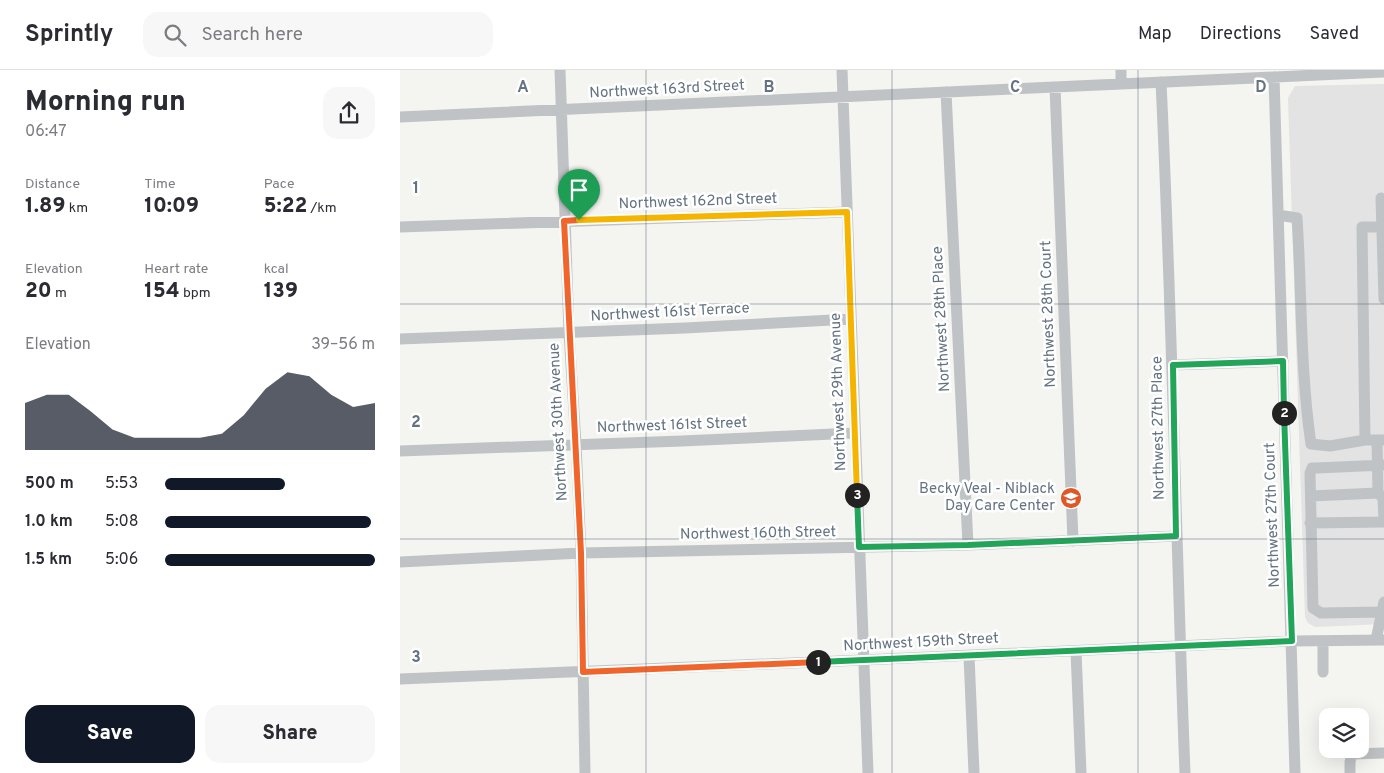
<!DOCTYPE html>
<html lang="en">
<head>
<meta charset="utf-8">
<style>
	body { margin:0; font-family:Overpass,sans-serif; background:#f7f7f7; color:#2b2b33; height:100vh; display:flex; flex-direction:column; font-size:19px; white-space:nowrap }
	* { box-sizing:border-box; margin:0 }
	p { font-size:16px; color:#7c7c81 }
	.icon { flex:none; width:28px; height:28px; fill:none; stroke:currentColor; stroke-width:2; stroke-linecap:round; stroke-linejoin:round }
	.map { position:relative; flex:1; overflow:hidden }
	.panel { display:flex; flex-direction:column; background:#fff; width:400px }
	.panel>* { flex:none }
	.buttons { position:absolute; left:919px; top:638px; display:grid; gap:10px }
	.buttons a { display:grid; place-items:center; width:50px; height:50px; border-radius:10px; background:#fff; box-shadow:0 5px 20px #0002; font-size:25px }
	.pin { position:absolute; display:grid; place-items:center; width:42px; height:42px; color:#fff; margin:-51px -21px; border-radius:50% 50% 50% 0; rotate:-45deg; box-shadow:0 0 5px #0007 }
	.pin .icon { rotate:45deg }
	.km { position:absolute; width:25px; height:25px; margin:-12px; border-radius:50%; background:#222; color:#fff; font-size:14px; line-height:25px; text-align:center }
	.round { display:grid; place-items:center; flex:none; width:52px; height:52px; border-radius:15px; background:#f7f7f7 }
	.headline { display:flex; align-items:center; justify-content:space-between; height:85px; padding:0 25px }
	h1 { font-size:28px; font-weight:800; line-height:38px }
	.metrics { display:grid; grid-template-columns:repeat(3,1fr); gap:8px; height:85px; padding:5px 25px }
	.metrics div { display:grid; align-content:center }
	.metrics b { font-size:21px; font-weight:800 }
	.metrics small { font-size:14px; font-weight:400 }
	.metrics p { font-size:14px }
	.chart { height:140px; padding:10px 25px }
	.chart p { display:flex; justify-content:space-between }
	.chart svg { width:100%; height:90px; margin-top:5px; fill:#111827; opacity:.7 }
	.button { display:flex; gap:10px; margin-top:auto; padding:10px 25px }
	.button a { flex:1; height:58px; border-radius:15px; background:#111827; color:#fff; font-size:20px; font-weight:800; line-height:58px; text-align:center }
	.button a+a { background:#f7f7f7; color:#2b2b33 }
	ul { padding:0 25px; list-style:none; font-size:16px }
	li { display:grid; grid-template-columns:80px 60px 1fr; align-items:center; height:38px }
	li i { height:12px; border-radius:6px; background:#111827 }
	header { display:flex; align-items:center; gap:30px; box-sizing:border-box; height:70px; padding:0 25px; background:#fff; border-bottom:1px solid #e1e1e2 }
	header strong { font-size:24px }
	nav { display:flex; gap:28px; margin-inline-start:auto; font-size:18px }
	.search { width:350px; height:45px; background:#f7f7f7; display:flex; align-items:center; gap:12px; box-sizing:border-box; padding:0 18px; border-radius:15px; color:#7c7c81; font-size:19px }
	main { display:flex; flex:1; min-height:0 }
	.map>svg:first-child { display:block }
	.built { fill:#e2e3e2 }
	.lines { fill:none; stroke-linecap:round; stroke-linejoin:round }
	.minor { stroke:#bfc3c6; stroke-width:11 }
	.split-1-casing { stroke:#fff; stroke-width:10 }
	.split-2-casing { stroke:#fff; stroke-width:10 }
	.split-3-casing { stroke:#fff; stroke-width:10 }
	.split-4-casing { stroke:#fff; stroke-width:10 }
	.split-1 { stroke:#f0652b; stroke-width:6 }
	.split-2 { stroke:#22a559; stroke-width:6 }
	.split-3 { stroke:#22a559; stroke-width:6 }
	.split-4 { stroke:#f5b400; stroke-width:6 }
	.grid { fill:none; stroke:#647381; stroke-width:1; stroke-opacity:0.55 }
	.labels { text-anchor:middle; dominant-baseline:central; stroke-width:5; stroke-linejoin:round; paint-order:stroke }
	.street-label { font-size:15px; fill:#647381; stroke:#fff }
	.poi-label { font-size:15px; fill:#647381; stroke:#fff; text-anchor:end }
	.grid-label { font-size:16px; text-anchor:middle; font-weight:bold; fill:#647381; stroke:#fff; stroke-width:5; stroke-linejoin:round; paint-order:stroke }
</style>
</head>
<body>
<header>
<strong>Sprintly</strong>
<div class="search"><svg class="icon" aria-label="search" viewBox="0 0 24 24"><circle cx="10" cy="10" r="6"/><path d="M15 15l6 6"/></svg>Search here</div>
<nav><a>Map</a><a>Directions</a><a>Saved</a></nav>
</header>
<main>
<section class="panel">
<div class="headline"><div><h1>Morning run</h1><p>06:47</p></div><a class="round"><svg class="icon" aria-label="share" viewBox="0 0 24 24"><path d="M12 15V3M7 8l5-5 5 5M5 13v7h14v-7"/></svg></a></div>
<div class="metrics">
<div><p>Distance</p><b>1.89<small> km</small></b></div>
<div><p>Time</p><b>10:09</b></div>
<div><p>Pace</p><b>5:22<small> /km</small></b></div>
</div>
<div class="metrics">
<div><p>Elevation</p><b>20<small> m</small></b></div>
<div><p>Heart rate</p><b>154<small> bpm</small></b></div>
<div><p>kcal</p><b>139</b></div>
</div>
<div class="chart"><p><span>Elevation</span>39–56 m</p>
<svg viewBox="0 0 160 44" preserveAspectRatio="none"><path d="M0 44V21L10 17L20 17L30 25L40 34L50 38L60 38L70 38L80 38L90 36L100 27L110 14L120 6L130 8L140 17L150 23L160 21V44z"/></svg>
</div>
<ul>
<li><b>500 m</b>5:53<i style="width:57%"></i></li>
<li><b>1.0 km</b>5:08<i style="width:98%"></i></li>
<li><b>1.5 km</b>5:06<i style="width:100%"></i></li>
</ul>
<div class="button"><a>Save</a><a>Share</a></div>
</section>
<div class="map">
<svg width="984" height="703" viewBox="0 0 984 703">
	<rect width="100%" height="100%" fill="#f4f4f1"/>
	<!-- built -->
	<path class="built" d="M984 14V554L915 557 908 553 905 547 888 28 895 16Z"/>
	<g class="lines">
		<!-- minor -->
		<path class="minor" d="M160 0 169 263 176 374 181 483 185 703
			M442 0 468 703
			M721 0V14
			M874 7 895 703
			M761 12C772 242 776 473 785 703
			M655 17 673 471
			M546 22 568 475
			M0 47 984 2
			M981 128 984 229
			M878 145 897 148C902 223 900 299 911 374L930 376 965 370
			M0 157 447 142
			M982 157H962L965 370H984
			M0 269 285 258 451 249
			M773 295 883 291
			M977 370 978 423
			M0 381 282 371 455 363
			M911 426 978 423 983 428 984 451
			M910 453 984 452
			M0 492 181 483 568 475 776 466
			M982 542 921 543 913 538 910 403 912 398H917L984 395
			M976 570 984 532
			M923 571V602
			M676 581 681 703
			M569 586 574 703
			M0 609 463 590 891 571 984 570
			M950 703V692L952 684 984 683"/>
	</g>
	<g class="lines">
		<!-- split-1 casing -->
		<g class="split-1-casing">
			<path id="split-1" d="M179 150 164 151 181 483 183 602 418 592"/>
		</g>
		<!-- split-2 casing -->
		<g class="split-2-casing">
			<path id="split-2" d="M418 592 892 571 884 343"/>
		</g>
		<!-- split-3 casing -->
		<g class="split-3-casing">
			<path id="split-3" d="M457 425 459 477 568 475 776 466 773 295 883 291 884 343"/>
		</g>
		<!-- split-4 casing -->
		<g class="split-4-casing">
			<path id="split-4" d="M179 150 447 142 457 425"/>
		</g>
		<!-- split-1 -->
		<use href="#split-1" class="split-1"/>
		<!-- split-2 -->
		<use href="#split-2" class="split-2"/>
		<!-- split-3 -->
		<use href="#split-3" class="split-3"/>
		<!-- split-4 -->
		<use href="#split-4" class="split-4"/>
	</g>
	<!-- grid -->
	<path class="grid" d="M246 0V703M492 0V703M738 0V703M0 234H984M0 469H984"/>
	<!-- icons -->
	<defs>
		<g id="school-disc" transform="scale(1.125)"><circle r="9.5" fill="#de5927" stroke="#fff"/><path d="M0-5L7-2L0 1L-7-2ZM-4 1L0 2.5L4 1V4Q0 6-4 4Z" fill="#fff"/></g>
	</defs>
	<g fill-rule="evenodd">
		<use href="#school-disc" x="671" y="428"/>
	</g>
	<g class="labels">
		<!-- street labels -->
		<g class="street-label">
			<text transform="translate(267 20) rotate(-3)">Northwest 163rd Street</text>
			<text transform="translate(298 132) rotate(-2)">Northwest 162nd Street</text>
			<text transform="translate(270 243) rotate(-3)">Northwest 161st Terrace</text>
			<text transform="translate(649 244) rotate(-92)">Northwest 28th Court</text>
			<text transform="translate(542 249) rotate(-93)">Northwest 28th Place</text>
			<text transform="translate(439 322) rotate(-92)">Northwest 29th Avenue</text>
			<text transform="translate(159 352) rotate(-93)">Northwest 30th Avenue</text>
			<text transform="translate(272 356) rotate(-2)">Northwest 161st Street</text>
			<text transform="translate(759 358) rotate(-91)">Northwest 27th Place</text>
			<text transform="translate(873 445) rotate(-92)">Northwest 27th Court</text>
			<text transform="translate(358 464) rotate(-1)">Northwest 160th Street</text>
			<text transform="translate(521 573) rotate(-3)">Northwest 159th Street</text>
		</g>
		<!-- poi labels -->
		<g class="poi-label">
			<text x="655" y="419">Becky Veal - Niblack<tspan x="655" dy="17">Day Care Center</tspan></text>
		</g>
	</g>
	<g class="grid-label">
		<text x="123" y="22">A</text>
		<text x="369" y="22">B</text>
		<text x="615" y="22">C</text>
		<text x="861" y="22">D</text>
		<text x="16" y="123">1</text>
		<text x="16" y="357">2</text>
		<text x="16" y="592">3</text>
	</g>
</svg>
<div class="buttons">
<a><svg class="icon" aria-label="layers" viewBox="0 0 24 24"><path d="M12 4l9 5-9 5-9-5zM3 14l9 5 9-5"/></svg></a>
</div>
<div class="pin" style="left:179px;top:150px;background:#1e9e55"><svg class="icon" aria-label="arrive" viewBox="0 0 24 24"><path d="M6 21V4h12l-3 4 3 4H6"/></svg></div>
<b class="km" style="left:418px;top:592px">1</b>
<b class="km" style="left:884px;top:343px">2</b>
<b class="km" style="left:457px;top:425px">3</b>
</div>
</main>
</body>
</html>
